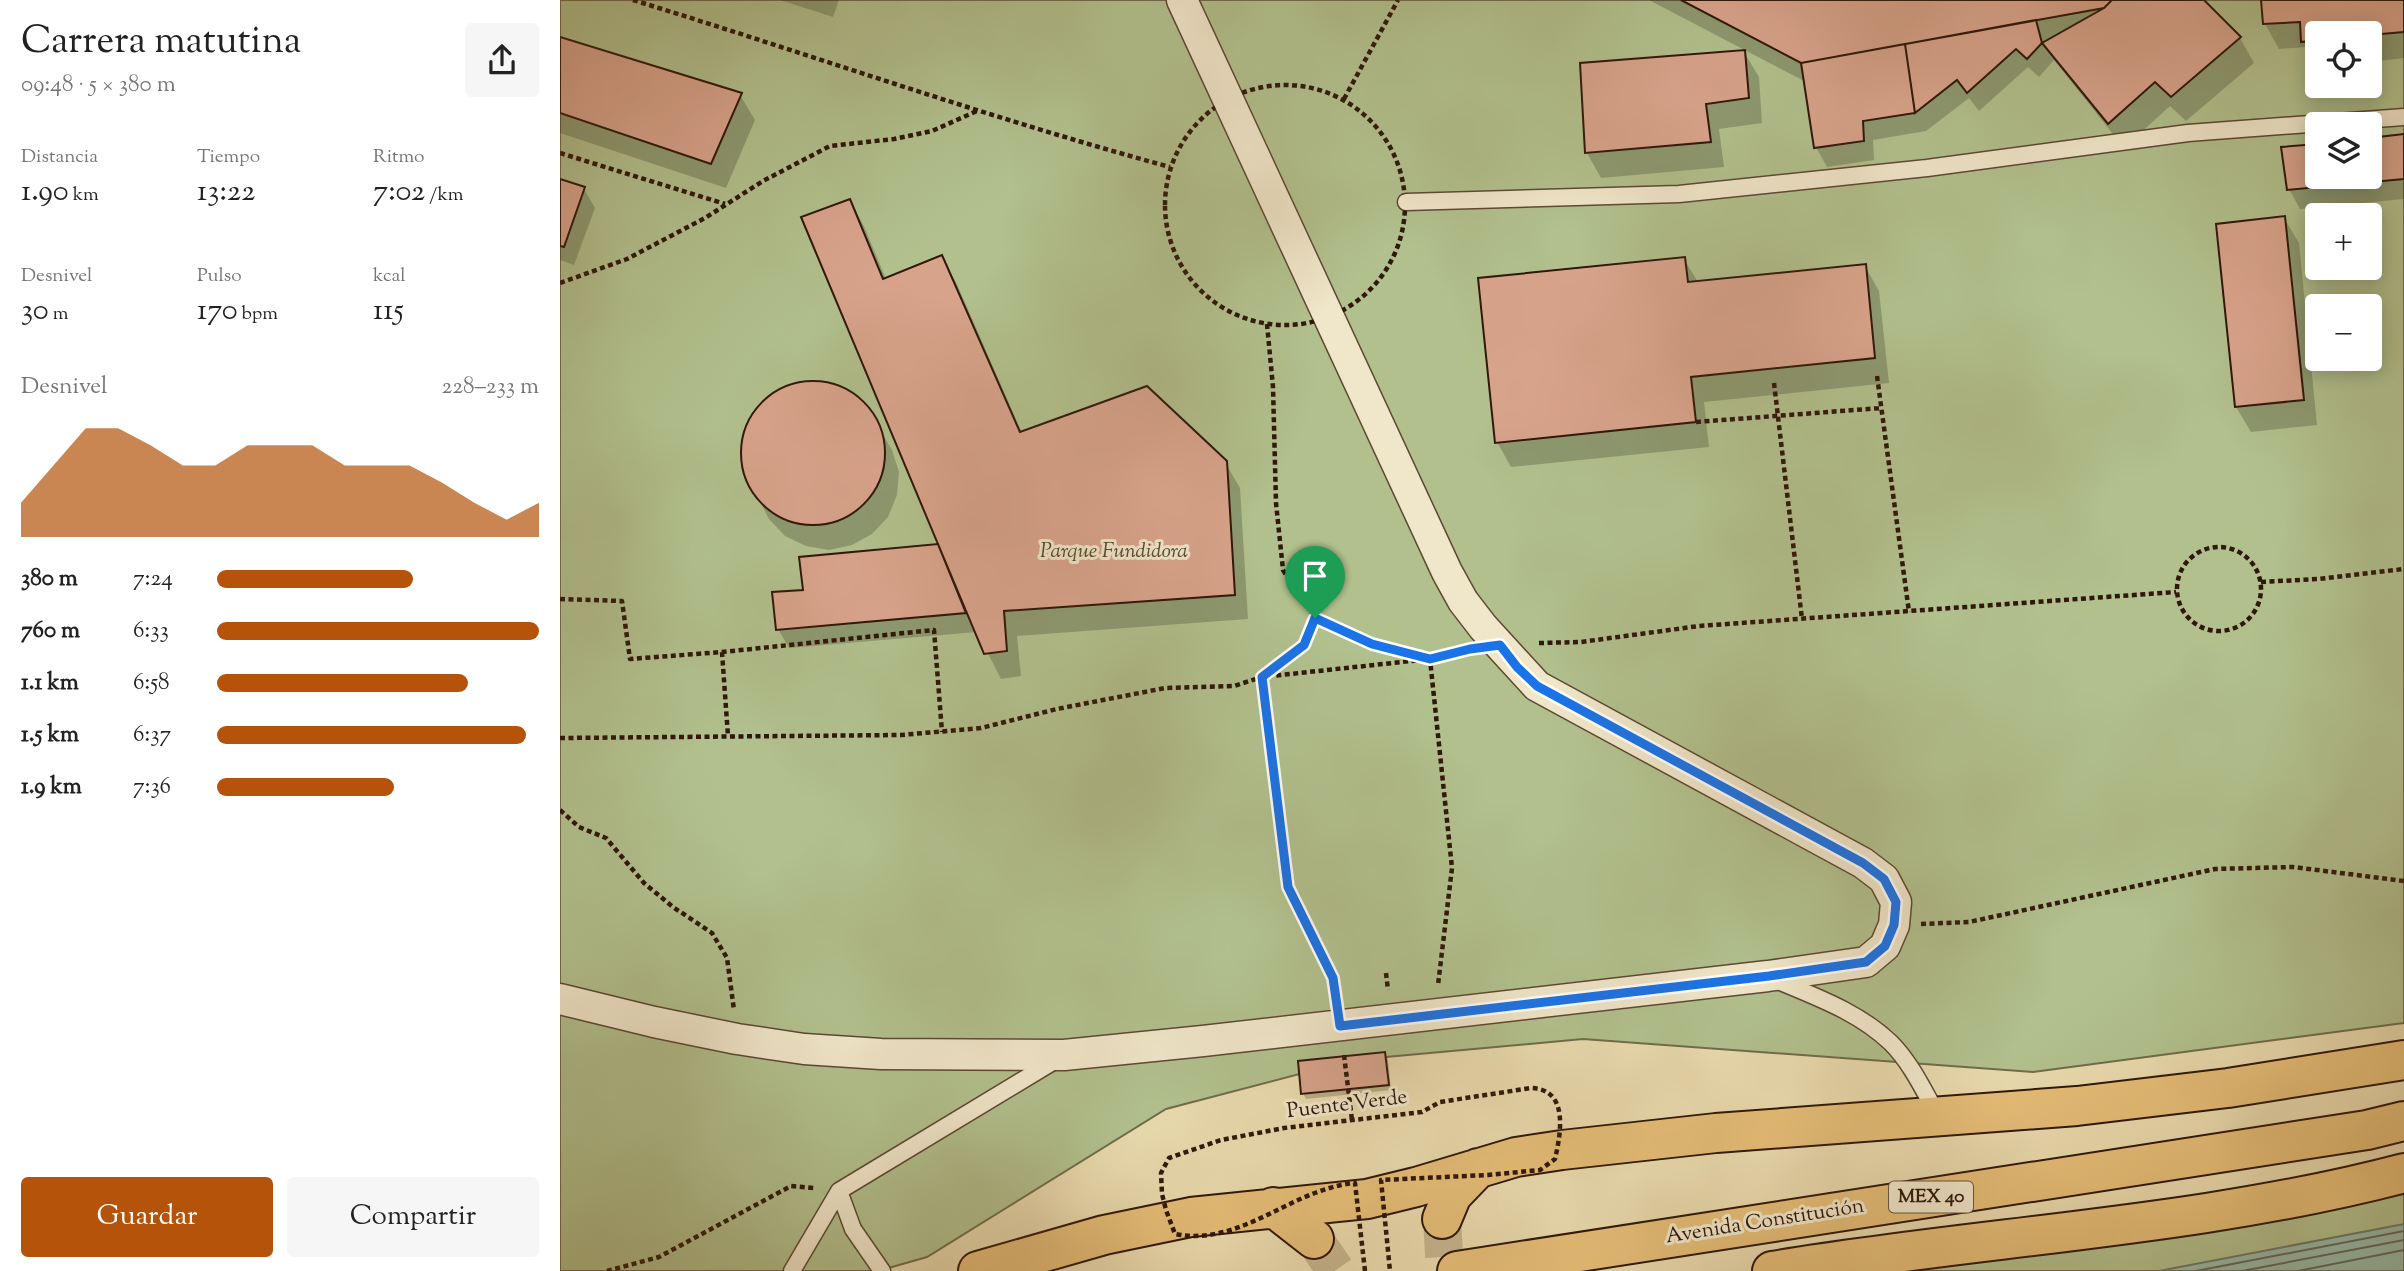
<!DOCTYPE html>
<html lang="es">
<head>
<meta charset="utf-8">
<style>
	body { margin:0; font-family:"Sorts Mill Goudy",serif; background:#f6f6f6; color:#222; height:100vh; display:flex; flex-direction:column; font-size:26px; white-space:nowrap }
	* { box-sizing:border-box; margin:0 }
	p { font-size:23px; color:#767676 }
	.icon { flex:none; width:38px; height:38px; fill:none; stroke:currentColor; stroke-width:2; stroke-linecap:round; stroke-linejoin:round }
	.map { position:relative; flex:1; overflow:hidden }
	.drawer { display:flex; flex-direction:column; background:#fff; width:560px }
	.drawer>* { flex:none }
	.controls { position:absolute; left:1745px; top:21px; display:grid; gap:14px }
	.controls a { display:grid; place-items:center; width:77px; height:77px; border-radius:7px; background:#fff; box-shadow:0 4px 18px #0003; font-size:35px }
	.pin { position:absolute; display:grid; place-items:center; width:60px; height:60px; color:#fff; margin:-72px -30px; border-radius:50% 50% 50% 0; rotate:-45deg; box-shadow:0 0 7px #0007 }
	.pin .icon { rotate:45deg }
	.round { display:grid; place-items:center; flex:none; width:74px; height:74px; border-radius:7px; background:#f6f6f6 }
	.head { display:flex; align-items:center; justify-content:space-between; height:119px; padding:0 21px }
	h1 { font-size:38px; font-weight:600; line-height:52px }
	.metrics { display:grid; grid-template-columns:repeat(3,1fr); gap:10px; height:119px; padding:7px 21px }
	.metrics div { display:grid; align-content:center }
	.metrics b { font-size:30px; font-weight:600 }
	.metrics small { font-size:19px; font-weight:400 }
	.metrics p { font-size:19px }
	.chart { height:196px; padding:14px 21px }
	.chart p { display:flex; justify-content:space-between }
	.chart svg { width:100%; height:126px; margin-top:7px; fill:#b45309; opacity:.7 }
	.primary-button { display:flex; gap:14px; margin-top:auto; padding:14px 21px }
	.primary-button a { flex:1; height:80px; border-radius:7px; background:#b45309; color:#fff; font-size:28px; font-weight:600; line-height:80px; text-align:center }
	.primary-button a+a { background:#f6f6f6; color:#222 }
	ul { padding:0 21px; list-style:none; font-size:23px }
	li { display:grid; grid-template-columns:112px 84px 1fr; align-items:center; height:52px }
	li i { height:18px; border-radius:9px; background:#b45309 }
	main { display:flex; flex:1; min-height:0 }
	.map>svg:first-child { display:block }
	.green { fill:#b1c08d; stroke:#706c4b; stroke-width:2; fill-rule:evenodd }
	.water { fill:#97baa8; stroke:#6d7968; stroke-width:2 }
	.shadow { fill:#0003 }
	.lines { fill:none; stroke-linecap:round; stroke-linejoin:round }
	.shore { stroke:#636858; stroke-width:2 }
	.building { fill:#d8a38b; stroke:#2f1709; stroke-width:2 }
	.highway-tunnel { stroke:#c3b28b; stroke-width:38; stroke-dasharray:38 19; stroke-linecap:butt }
	.lane-casing { stroke:#5d4832; stroke-width:19 }
	.street-casing { stroke:#5d4832; stroke-width:33 }
	.highway-casing { stroke:#2f1709; stroke-width:42 }
	.path { stroke:#2f1709; stroke-width:4.5; stroke-dasharray:5 3.5; stroke-linecap:butt }
	.lane { stroke:#f0e6c9; stroke-width:16 }
	.street { stroke:#f0e6c9; stroke-width:30 }
	.highway { stroke:#e4bc76; stroke-width:38 }
	.path-bridge { stroke:#2f1709; stroke-width:4.5; stroke-dasharray:5 3.5; stroke-linecap:butt }
	.route-casing { stroke:#fff; stroke-width:14 }
	.route { stroke:#1a73e8; stroke-width:9 }
	.labels { text-anchor:middle; dominant-baseline:central; stroke-width:6; stroke-linejoin:round; paint-order:stroke }
	.shield { fill:#f0e6c9; stroke:#695543; stroke-width:2 }
	.shield-label { font-size:19px; font-weight:bold; fill:#2f1709 }
	.park-label { font-size:21px; font-style:italic; fill:#564a31; stroke:#f0e6c9 }
	.street-label { font-size:21px; fill:#2f1709; stroke:#f0e6c9 }
</style>
</head>
<body>
<main>
<section class="drawer">
<div class="head"><div><h1>Carrera matutina</h1><p>09:48 · 5 × 380 m</p></div><a class="round"><svg class="icon" aria-label="share" viewBox="0 0 24 24"><path d="M12 15V3M7 8l5-5 5 5M5 13v7h14v-7"/></svg></a></div>
<div class="metrics">
<div><p>Distancia</p><b>1.90<small> km</small></b></div>
<div><p>Tiempo</p><b>13:22</b></div>
<div><p>Ritmo</p><b>7:02<small> /km</small></b></div>
</div>
<div class="metrics">
<div><p>Desnivel</p><b>30<small> m</small></b></div>
<div><p>Pulso</p><b>170<small> bpm</small></b></div>
<div><p>kcal</p><b>115</b></div>
</div>
<div class="chart"><p><span>Desnivel</span>228–233 m</p>
<svg viewBox="0 0 160 44" preserveAspectRatio="none"><path d="M0 44V32L10 19L20 6L30 6L40 12L50 19L60 19L70 12L80 12L90 12L100 19L110 19L120 19L130 25L140 32L150 38L160 32V44z"/></svg>
</div>
<ul>
<li><b>380 m</b>7:24<i style="width:61%"></i></li>
<li><b>760 m</b>6:33<i style="width:100%"></i></li>
<li><b>1.1 km</b>6:58<i style="width:78%"></i></li>
<li><b>1.5 km</b>6:37<i style="width:96%"></i></li>
<li><b>1.9 km</b>7:36<i style="width:55%"></i></li>
</ul>
<div class="primary-button"><a>Guardar</a><a>Compartir</a></div>
</section>
<div class="map">
<svg width="1844" height="1271" viewBox="0 0 1844 1271">
	<rect width="100%" height="100%" fill="#e8d9ac"/>
	<filter id="stains"><feTurbulence type="fractalNoise" baseFrequency=".00286" numOctaves="4"/><feColorMatrix values="0 0 0 0 .2 0 0 0 0 .09 0 0 0 0 .02 0 0 0 .5 -.17"/></filter>
	<radialGradient id="worn" r=".72"><stop offset=".6" stop-color="#630" stop-opacity="0"/><stop offset="1" stop-color="#630" stop-opacity=".3"/></radialGradient>
	<!-- green -->
	<path class="green" d="M0 0H1844V1023L1473 1072 1023 1039 793 1060 606 1109 367 1257 318 1271H0ZM1757 33H1810V86H1757ZM1757 124H1810V177H1757ZM1757 215H1810V268H1757ZM1757 306H1810V359H1757Z
		M1844 1194V1271H1341L1586 1241 1743 1216Z"/>
	<!-- water -->
	<path class="water" d="M1844 1224V1271H1599Z"/>
	<!-- shadow -->
	<path class="shadow" d="M220 0H279L273 17Z
		M1089 0H1641L1680 38 1694 63 1626 121 1610 106 1564 148 1494 60 1479 77 1468 67 1419 111 1409 98 1366 131 1313 140 1314 160 1267 167 1256 147 1246 82Z
		M1703 0H1844V58L1810 62V33H1757V65L1746 47 1719 49 1705 24Z
		M0 38 180 95 195 120 166 188 0 133Z
		M1184 52 1199 77 1202 123 1159 129 1164 167 1041 178 1027 153Z
		M1844 136V199L1740 209 1729 189 1757 145V177H1810V140Z
		M0 181 24 189 35 208 14 265 0 260Z
		M290 201 304 226 326 279 381 257 396 282 462 433 665 462 680 488 688 619 457 636 461 676 441 679 417 632 229 648 218 629 245 591 381 546Z
		M1724 218 1739 243 1757 425 1691 432 1676 407Z
		M1124 259 1138 282 1305 266 1319 291 1329 383 1144 402 1149 447 951 467 937 442Z
		M240 383H263L285 390 304 403 332 450 339 472 337 495 328 517 312 534 292 545 269 550 246 546 225 536 209 519 184 471 182 448 187 426 199 406 218 392Z
		M824 1054 828 1059 831 1090 746 1099 743 1093Z"/>
	<g class="lines">
		<!-- shore -->
		<path class="shore" d="M1636 1271 1844 1231
			M1682 1271 1844 1240
			M1738 1271 1844 1250"/>
	</g>
	<!-- building -->
	<path class="building" d="M1121 0H1552L1544 8 1241 63Z
		M1552 0H1644L1681 37 1611 97 1595 82 1548 124 1482 43 1544 8Z
		M1701 0H1844V32L1810 35V33H1757V40L1741 42 1740 22 1703 24Z
		M1476 20 1482 43 1467 59 1456 49 1407 93 1397 80 1355 113 1345 44Z
		M0 37 182 93 151 164 0 113Z
		M1345 44 1355 113 1303 121 1304 141 1254 148 1241 63Z
		M1185 50 1189 98 1146 104 1151 142 1025 153 1020 63Z
		M1844 134V179L1727 190 1721 147 1757 144V177H1810V138Z
		M0 179 25 187 4 247 0 246Z
		M290 199 323 279 382 255 460 432 587 386 667 461 675 595 444 611 447 651 424 654 241 217Z
		M1725 216 1744 400 1675 407 1656 224Z
		M1125 257 1128 282 1306 264 1315 358 1131 377 1136 422 935 443 918 278Z
		M181 453a72 72 0 1 1 144 0a72 72 0 1 1-144 0Z
		M378 544 406 613 216 630 212 592 243 590 239 557Z
		M825 1052 829 1085 741 1094 738 1061Z"/>
	<g class="lines">
		<!-- highway-tunnel -->
		<path class="highway-tunnel" d="M882 1219 885 1271
			M754 1239 776 1271"/>
		<!-- lane casing -->
		<g class="lane-casing">
			<path id="lane" d="M846 202 1119 194 1367 168 1628 133 1844 117
				M1216 980C1256 997 1299 1012 1331 1043 1351 1063 1364 1091 1378 1116
				M279 1191 293 1229 322 1271
				M232 1271 279 1191 496 1060"/>
		</g>
		<!-- street casing -->
		<g class="street-casing">
			<path id="street" d="M0 999 94 1022 177 1039 244 1049 321 1054 504 1055 643 1041 1208 976 1306 962 1325 946 1334 925 1336 902 1324 879 1303 863 977 686 923 627 903 601 887 572 622 0"/>
		</g>
		<!-- highway casing -->
		<g class="highway-casing">
			<path id="highway" d="M713 1207 754 1239
				M882 1219 892 1195 918 1168
				M418 1271 544 1235 631 1217 807 1199 856 1187 956 1157 1002 1150 1156 1133 1517 1106 1668 1088 1844 1060
				M897 1271 1807 1130 1844 1121
				M1212 1271C1421 1236 1639 1227 1844 1173"/>
		</g>
		<!-- path -->
		<path class="path" d="M73 0C252 55 429 118 610 167
			M605 205a120 120 0 1 1 240 0a120 120 0 1 1-240 0Z
			M784 99 838 0
			M0 153 165 204
			M0 283 67 259 145 218 203 181 270 146 334 139 372 131 417 111
			M707 324 713 387 716 503 723 570 755 618 812 644 870 659 892 868 878 985
			M1317 376 1349 612
			M1214 383 1242 619
			M1136 422 1321 408
			M1617 589a42 42 0 1 1 84 0a42 42 0 1 1-84 0Z
			M1701 582 1758 579 1844 569
			M0 599 62 601 70 659 162 652 374 630 382 732
			M755 618 744 645 702 677 728 887 773 978 776 998
			M979 643 1021 642 1139 626 1616 592
			M162 652 168 736
			M0 738 341 735 421 728 497 709 605 688 674 686 702 677 870 659 904 650
			M0 810 19 827 46 838 84 883 113 907 152 933 167 958 174 1010
			M1361 924 1409 922 1655 869 1733 867 1844 881
			M826 973 828 990
			M784 1055 792 1120
			M47 1271 99 1257 231 1186 254 1188"/>
		<!-- lane -->
		<use href="#lane" class="lane"/>
		<!-- street -->
		<use href="#street" class="street"/>
		<!-- highway -->
		<use href="#highway" class="highway"/>
		<!-- path-bridge -->
		<path class="path-bridge" d="M805 1271 795 1183C730 1189 682 1247 615 1234L606 1210 602 1194 601 1173 609 1158 661 1140 724 1128 862 1112 880 1102 971 1088C1009 1089 1001 1133 995 1159L980 1170 928 1175 821 1180 830 1271"/>
	</g>
	<g class="lines">
		<!-- route casing -->
		<g class="route-casing">
			<path id="route" d="M755 618 812 644 870 659 910 649 940 645 957 667 977 686 1303 863 1324 879 1336 902 1334 925 1325 946 1306 962 1209 976 780 1026 773 978 728 887 702 677 744 645Z"/>
		</g>
		<!-- route -->
		<use href="#route" class="route"/>
	</g>
	<g class="labels">
		<!-- shield labels -->
		<rect class="shield" x="1329" y="1181.5" width="84" height="31" rx="5"/>
		<g class="shield-label">
			<text x="1371" y="1197">MEX 40</text>
		</g>
		<!-- park labels -->
		<g class="park-label">
			<text x="554" y="552">Parque Fundidora</text>
		</g>
		<!-- street labels -->
		<g class="street-label">
			<text transform="translate(787 1105) rotate(-7)">Puente Verde</text>
			<text transform="translate(1205 1222) rotate(-9)">Avenida Constitución</text>
		</g>
	</g>
	<rect width="100%" height="100%" filter="url(#stains)"/>
	<rect width="100%" height="100%" fill="url(#worn)"/>
</svg>
<div class="controls">
<a><svg class="icon" aria-label="locate" viewBox="0 0 24 24"><circle cx="12" cy="12" r="6"/><path d="M12 2v4M12 18v4M2 12h4M18 12h4"/></svg></a>
<a><svg class="icon" aria-label="layers" viewBox="0 0 24 24"><path d="M12 4l9 5-9 5-9-5zM3 14l9 5 9-5"/></svg></a>
<a>+</a>
<a>−</a>
</div>
<div class="pin" style="left:755px;top:618px;background:#1e9e55"><svg class="icon" aria-label="arrive" viewBox="0 0 24 24"><path d="M6 21V4h12l-3 4 3 4H6"/></svg></div>
</div>
</main>
</body>
</html>
